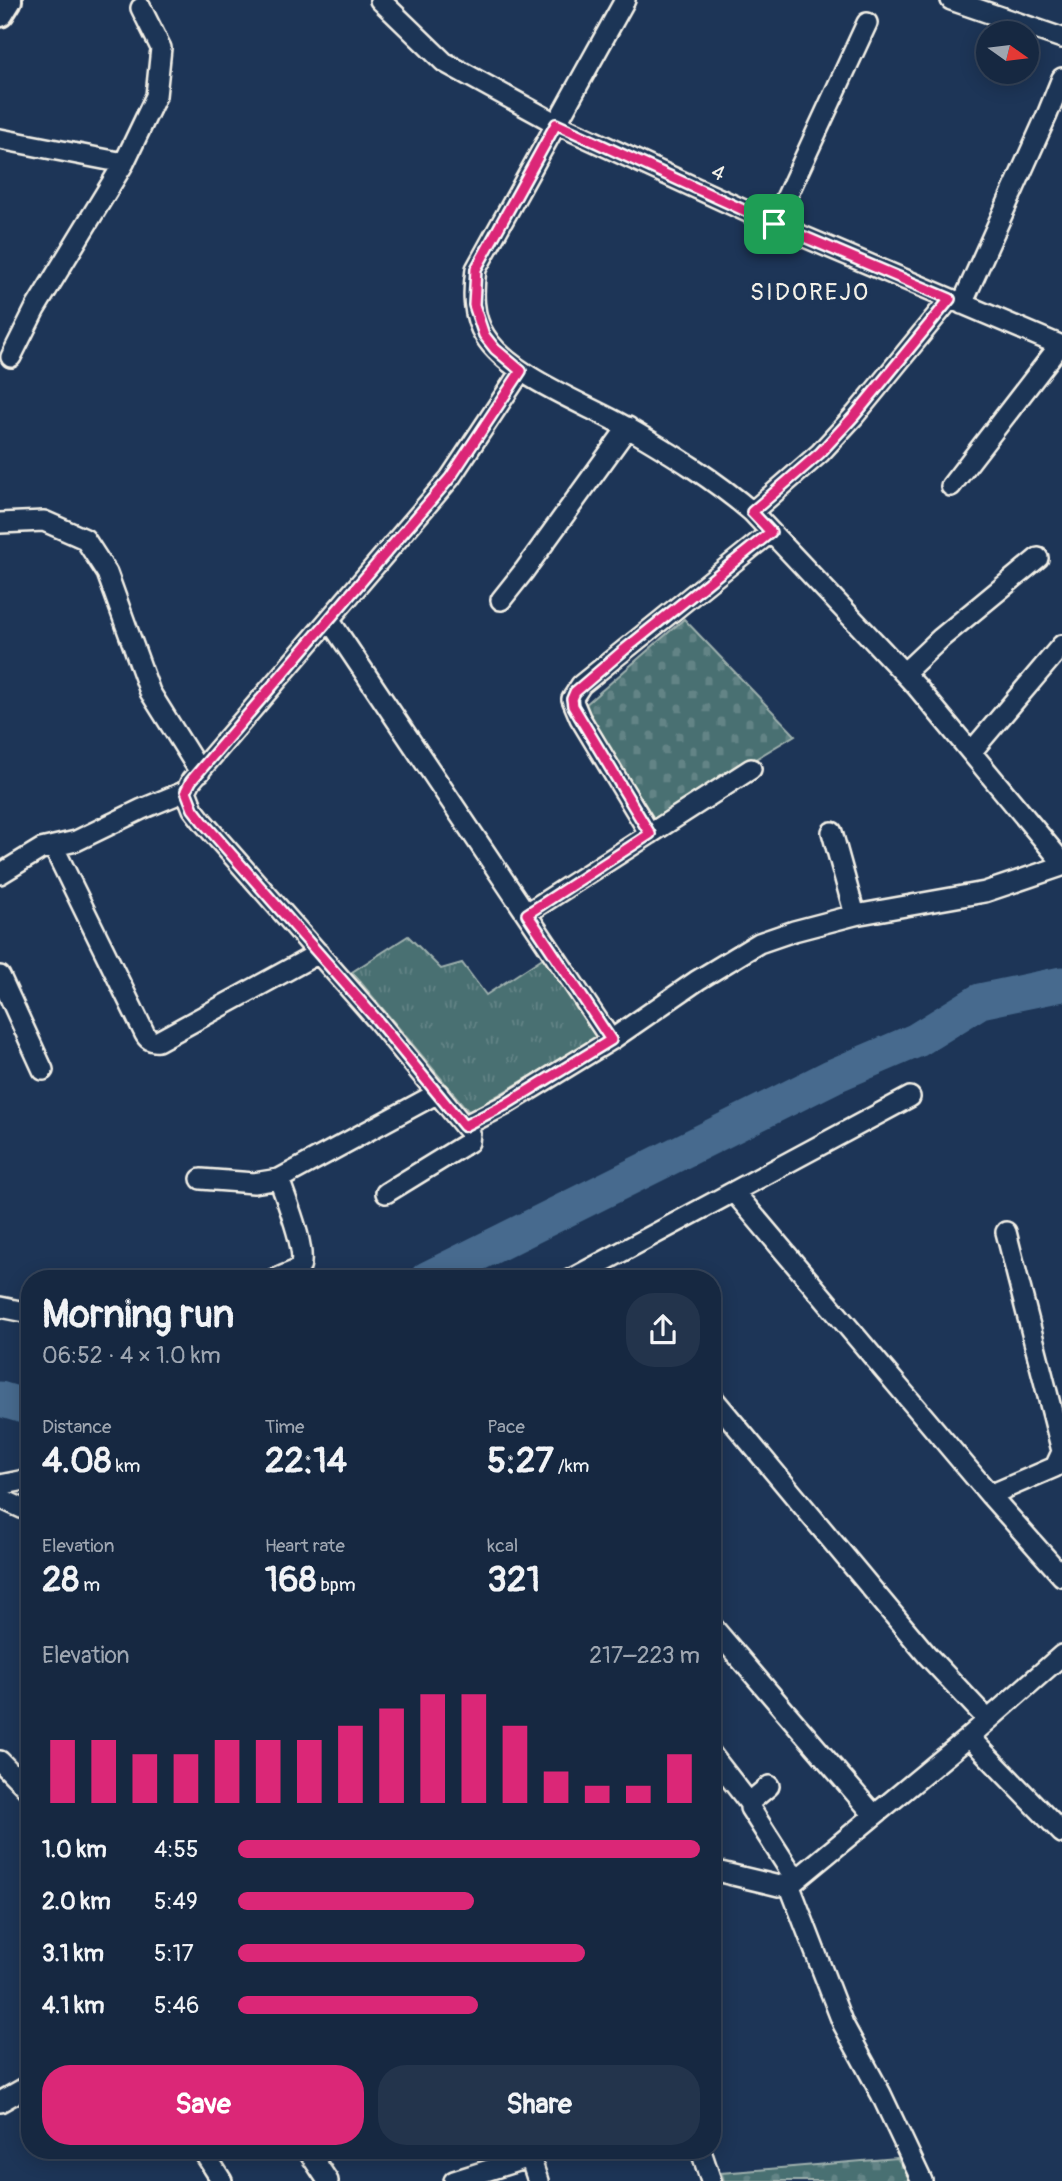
<!DOCTYPE html>
<html lang="en">
<head>
<meta charset="utf-8">
<style>
	body { margin:0; font-family:Pangolin,sans-serif; background:#23344c; color:#f1f3f6; height:100vh; display:flex; flex-direction:column; font-size:26px; white-space:nowrap }
	* { box-sizing:border-box; margin:0 }
	p { font-size:23px; color:#9ea6b1 }
	.icon { flex:none; width:38px; height:38px; fill:none; stroke:currentColor; stroke-width:2; stroke-linecap:round; stroke-linejoin:round }
	.map { position:relative; flex:1; overflow:hidden }
	.details { position:absolute; left:21px; top:1270px; width:700px; height:889px; display:flex; flex-direction:column; background:#162841; border-radius:28px; box-shadow:0 4px 18px #0003,0 0 0 2px #35445a }
	.details>* { flex:none }
	.needle { width:46px; rotate:104deg }
	.tools { position:absolute; left:976px; top:21px; display:grid; gap:14px }
	.tools a { display:grid; place-items:center; width:63px; height:63px; border-radius:50%; background:#162841; box-shadow:0 4px 18px #0003,0 0 0 2px #35445a; font-size:35px }
	.pin { position:absolute; display:grid; place-items:center; width:60px; height:60px; color:#fff; margin:-30px; border-radius:14px; box-shadow:0 4px 10px #0006 }
	.round { display:grid; place-items:center; flex:none; width:74px; height:74px; border-radius:28px; background:#23344c }
	.summary { display:flex; align-items:center; justify-content:space-between; height:119px; padding:0 21px }
	h1 { font-size:38px; font-weight:700; line-height:52px }
	.metrics { display:grid; grid-template-columns:repeat(3,1fr); gap:10px; height:119px; padding:7px 21px }
	.metrics div { display:grid; align-content:center }
	.metrics b { font-size:35px; font-weight:700 }
	.metrics small { font-size:19px; font-weight:400 }
	.metrics p { font-size:19px }
	.chart { height:196px; padding:14px 21px }
	.chart p { display:flex; justify-content:space-between }
	.chart svg { width:100%; height:126px; margin-top:7px; stroke:#db2777; stroke-width:6 }
	.button { display:flex; gap:14px; margin-top:auto; padding:14px 21px }
	.button a { flex:1; height:80px; border-radius:28px; background:#db2777; color:#fff; font-size:28px; font-weight:700; line-height:80px; text-align:center }
	.button a+a { background:#23344c; color:#f1f3f6 }
	ul { padding:0 21px; list-style:none; font-size:23px }
	li { display:grid; grid-template-columns:112px 84px 1fr; align-items:center; height:52px }
	li i { height:18px; border-radius:9px; background:#db2777 }
	.map>svg:first-child { display:block }
	.grass { fill:url(#grass-tufts); stroke:#9eb0ad; stroke-width:2 }
	.cemetery { fill:url(#cemetery-stones); stroke:#9eb0ad; stroke-width:2 }
	.lines { fill:none; stroke-linecap:round; stroke-linejoin:round }
	.river { stroke:#476b8e; stroke-width:35 }
	.street-casing { stroke:#f4f1e8; stroke-width:24 }
	.secondary-casing { stroke:#f4f1e8; stroke-width:32 }
	.street { stroke:#1d3557; stroke-width:19 }
	.secondary { stroke:#1d3557; stroke-width:26 }
	.route-casing { stroke:#fff; stroke-width:14 }
	.route { stroke:#db2777; stroke-width:9 }
	.labels { text-anchor:middle; dominant-baseline:central; stroke-width:7; stroke-linejoin:round; paint-order:stroke }
	.street-label { font-size:21px; fill:#f4f1e8; stroke:#1d3557 }
	.quarter-label { font-size:24px; letter-spacing:2px; fill:#f4f1e8; stroke:#1d3557 }
</style>
</head>
<body>
<div class="map">
<svg width="1062" height="2181" viewBox="0 0 1062 2181">
	<defs>
		<pattern id="grass-tufts" width="24" height="20" patternUnits="userSpaceOnUse" patternTransform="scale(1.75)"><rect width="24" height="20" fill="#496f72"/><path d="M3 7l-1-3M5 7V3M7 7l1-3M15 17l-1-3M17 17v-4M19 17l1-3" fill="none" stroke="#648486"/></pattern>
		<pattern id="cemetery-stones" width="16" height="16" patternUnits="userSpaceOnUse" patternTransform="scale(1.75)"><rect width="16" height="16" fill="#496f72"/><path d="M2 7V4a2 2 0 0 1 4 0v3zM10 15v-3a2 2 0 0 1 4 0v3z" fill="#648486"/></pattern>
	</defs>
	<rect width="100%" height="100%" fill="#1d3557"/>
	<filter id="ink" filterUnits="userSpaceOnUse"><feTurbulence type="fractalNoise" baseFrequency=".0143" numOctaves="2"/><feDisplacementMap in="SourceGraphic" scale="14" xChannelSelector="R" yChannelSelector="G"/><feConvolveMatrix kernelMatrix="1 2 1 2 8 2 1 2 1" color-interpolation-filters="sRGB"/></filter>
	<g filter="url(#ink)">
		<!-- grass -->
		<path class="grass" d="M408 936 441 969 462 963 486 995 544 957 600 1036 469 1112 352 972Z"/>
		<!-- cemetery -->
		<path class="cemetery" d="M684 619 795 735 655 820 584 706Z
			M897 2158 912 2181H724L721 2173Z"/>
		<g class="lines">
			<!-- river -->
			<path class="river" d="M427 1279 833 1076 917 1040 980 1001 1062 984
				M0 1399 30 1408"/>
			<!-- street casing -->
			<g class="street-casing">
				<path id="street" d="M380 0 444 62 557 124 774 224 1062 346
					M625 0 476 269C473 291 472 316 485 336 510 377 587 404 628 428 671 453 715 480 752 512L917 687 1062 862
					M951 0 1062 38
					M0 139 124 163
					M774 224 867 23
					M962 304 1047 115 1062 78
					M11 357 35 309 124 163 156 96 161 48 141 8
					M521 371 450 478 191 781 186 791 193 809 203 822 377 1020 464 1126 505 1105 611 1040 698 980 759 943 794 931 855 915 985 892 1062 866
					M951 486 1060 345
					M752 512 820 453 855 415 950 299
					M0 523 44 521 85 539 107 573 150 692 200 772
					M501 600 524 571 628 427
					M330 621 611 1040
					M904 673 941 638 1038 558
					M972 751 1062 645
					M832 832 855 915
					M650 834 580 718 572 699 581 685 771 532
					M54 848 143 1030C146 1037 149 1042 158 1041L319 953
					M0 874 41 849 76 841 142 809 186 791
					M527 913 751 769
					M0 976 43 1070
					M201 1179 254 1183 279 1179 438 1093
					M734 1192 990 1495 1062 1576
					M386 1193 469 1142 470 1133 464 1126
					M1006 1232 1062 1451
					M275 1279 299 1269C309 1254 285 1197 279 1179
					M571 1279 910 1097
					M0 1307 30 1313
					M712 1397 927 1655 988 1720
					M0 1485 30 1479
					M990 1495 1055 1467 1062 1452
					M0 1498 30 1512
					M712 1626 874 1815
					M969 1737 1062 1833
					M712 1755 750 1804
					M0 1761 30 1792
					M769 1786 751 1801 750 1808 796 1880
					M712 1870 779 1886 796 1880 969 1737 1062 1655
					M789 1884 843 2024 881 2094 922 2181
					M0 2102 30 2085
					M203 2151 222 2181
					M308 2151 328 2181
					M528 2151 538 2181
					M701 2151 711 2181
					M454 2181 530 2157"/>
			</g>
			<!-- secondary casing -->
			<g class="secondary-casing">
				<path id="secondary" d="M0 13 8 0"/>
			</g>
			<!-- street -->
			<use href="#street" class="street"/>
			<!-- secondary -->
			<use href="#secondary" class="secondary"/>
		</g>
	</g>
	<g class="lines" filter="url(#ink)">
		<!-- route casing -->
		<g class="route-casing">
			<path id="route" d="M556 124 774 224 950 299 855 415 820 453 752 512 771 532 624 650 575 692 572 699 573 706 650 834 527 914 611 1040 505 1105 464 1126 377 1020 203 822 193 809 186 791 191 781 450 478 521 371 495 349 484 335 474 305 476 269Z"/>
		</g>
		<!-- route -->
		<use href="#route" class="route"/>
	</g>
	<g class="labels">
		<!-- street labels -->
		<g class="street-label">
			<text transform="translate(718 173) rotate(25)">4</text>
		</g>
		<!-- quarter labels -->
		<g class="quarter-label">
			<text x="810" y="292">SIDOREJO</text>
		</g>
	</g>
</svg>
<div class="tools">
<a><svg class="needle" viewBox="-14 -14 28 28"><path d="M0-13l5 13h-10z" fill="#e53935"/><path d="M0 13l5-13h-10z" fill="#9ea6b1"/></svg></a>
</div>
<div class="pin" style="left:774px;top:224px;background:#1e9e55"><svg class="icon" aria-label="arrive" viewBox="0 0 24 24"><path d="M6 21V4h12l-3 4 3 4H6"/></svg></div>
<section class="details">
<div class="summary"><div><h1>Morning run</h1><p>06:52 · 4 × 1.0 km</p></div><a class="round"><svg class="icon" aria-label="share" viewBox="0 0 24 24"><path d="M12 15V3M7 8l5-5 5 5M5 13v7h14v-7"/></svg></a></div>
<div class="metrics">
<div><p>Distance</p><b>4.08<small> km</small></b></div>
<div><p>Time</p><b>22:14</b></div>
<div><p>Pace</p><b>5:27<small> /km</small></b></div>
</div>
<div class="metrics">
<div><p>Elevation</p><b>28<small> m</small></b></div>
<div><p>Heart rate</p><b>168<small> bpm</small></b></div>
<div><p>kcal</p><b>321</b></div>
</div>
<div class="chart"><p><span>Elevation</span>217–223 m</p>
<svg viewBox="0 0 160 44" preserveAspectRatio="none"><path d="M5 44V22M15 44V22M25 44V27M35 44V27M45 44V22M55 44V22M65 44V22M75 44V17M85 44V11M95 44V6M105 44V6M115 44V17M125 44V33M135 44V38M145 44V38M155 44V27"/></svg>
</div>
<ul>
<li><b>1.0 km</b>4:55<i style="width:100%"></i></li>
<li><b>2.0 km</b>5:49<i style="width:51%"></i></li>
<li><b>3.1 km</b>5:17<i style="width:75%"></i></li>
<li><b>4.1 km</b>5:46<i style="width:52%"></i></li>
</ul>
<div class="button"><a>Save</a><a>Share</a></div>
</section>
</div>
</body>
</html>
